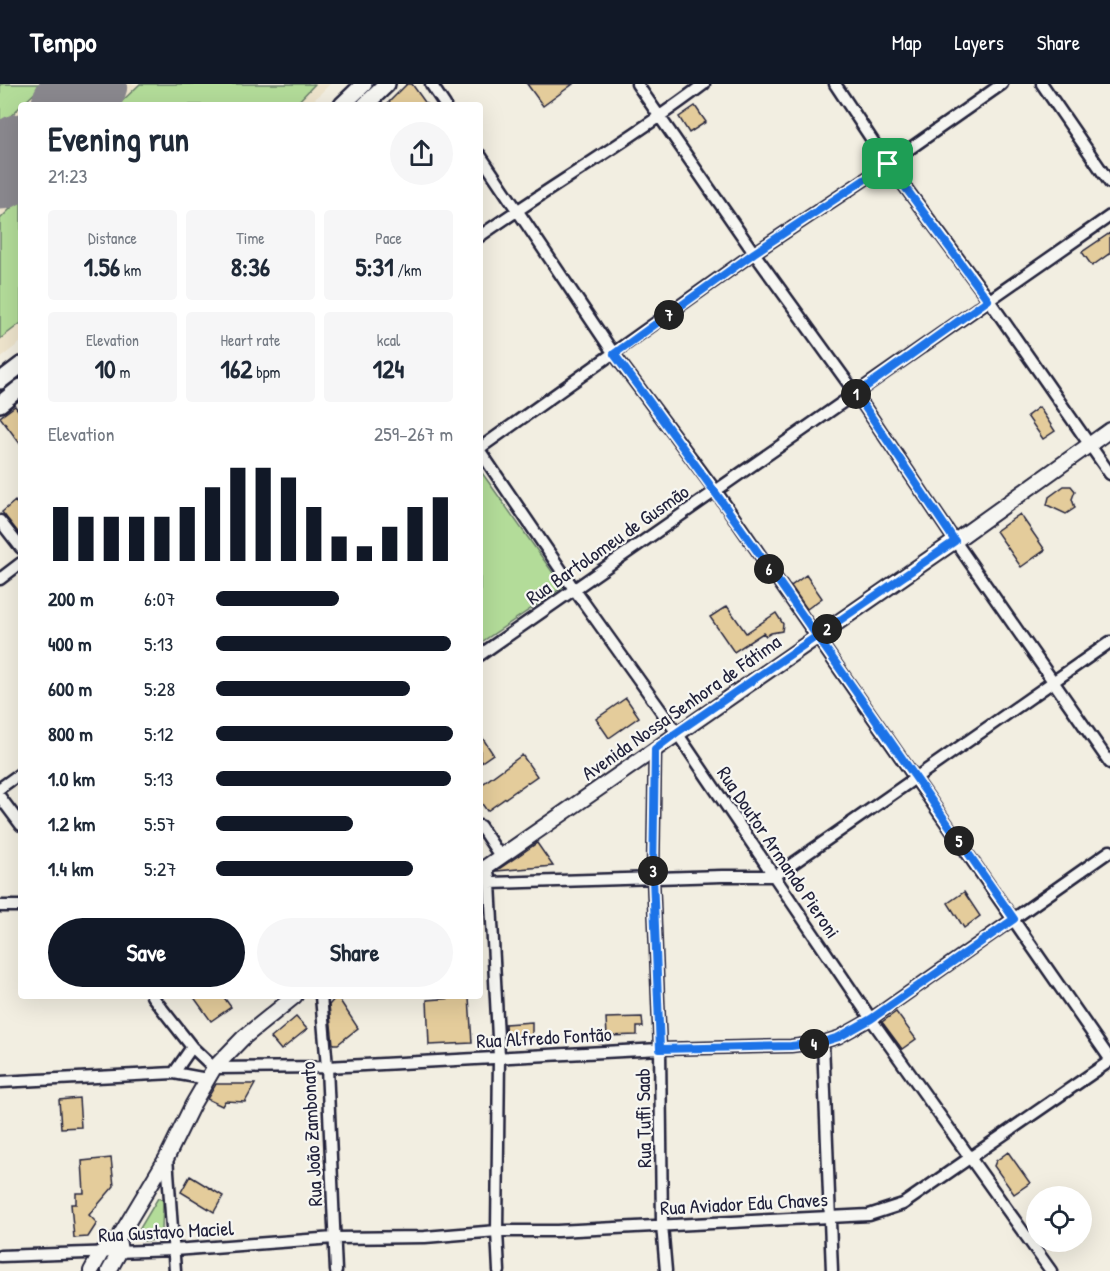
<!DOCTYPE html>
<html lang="en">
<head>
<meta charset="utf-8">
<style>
	body { margin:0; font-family:"Patrick Hand",sans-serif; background:#f6f6f7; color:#1f2937; height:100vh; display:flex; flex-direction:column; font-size:22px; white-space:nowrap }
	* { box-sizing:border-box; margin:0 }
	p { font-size:20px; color:#747a83 }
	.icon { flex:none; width:33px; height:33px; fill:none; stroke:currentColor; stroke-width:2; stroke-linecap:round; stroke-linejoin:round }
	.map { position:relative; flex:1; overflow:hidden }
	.details { position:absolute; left:18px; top:18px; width:465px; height:897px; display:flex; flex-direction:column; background:#fff; border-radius:6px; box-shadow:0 6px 24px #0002 }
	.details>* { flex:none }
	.buttons { position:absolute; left:1026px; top:1102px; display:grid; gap:12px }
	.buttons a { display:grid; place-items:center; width:66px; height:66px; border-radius:50%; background:#fff; box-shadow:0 6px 24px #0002; font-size:30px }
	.pin { position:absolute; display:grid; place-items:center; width:51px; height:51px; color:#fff; margin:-26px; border-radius:12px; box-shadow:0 3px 9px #0006 }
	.km { position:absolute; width:30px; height:30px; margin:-15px; border-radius:50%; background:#222; color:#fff; font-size:16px; line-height:30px; text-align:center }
	.round { display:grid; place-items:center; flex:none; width:63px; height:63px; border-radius:32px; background:#f6f6f7 }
	.headline { display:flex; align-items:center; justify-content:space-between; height:102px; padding:0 30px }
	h1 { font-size:33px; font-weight:800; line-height:45px }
	.metrics { display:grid; grid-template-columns:repeat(3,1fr); gap:9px; height:102px; padding:6px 30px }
	.metrics div { display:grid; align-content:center; border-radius:6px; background:#f6f6f7; text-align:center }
	.metrics b { font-size:26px; font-weight:800 }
	.metrics small { font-size:16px; font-weight:400 }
	.metrics p { font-size:16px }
	.chart { height:168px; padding:12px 30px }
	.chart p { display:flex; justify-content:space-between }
	.chart svg { width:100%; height:108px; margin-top:6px; stroke:#111827; stroke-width:6 }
	.action { display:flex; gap:12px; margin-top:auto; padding:12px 30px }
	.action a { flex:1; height:69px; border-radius:36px; background:#111827; color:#fff; font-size:24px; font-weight:800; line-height:69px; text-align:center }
	.action a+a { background:#f6f6f7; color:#1f2937 }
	ul { padding:0 30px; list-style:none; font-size:20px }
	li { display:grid; grid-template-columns:96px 72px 1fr; align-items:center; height:45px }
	li i { height:15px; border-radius:8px; background:#111827 }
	header { display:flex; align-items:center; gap:36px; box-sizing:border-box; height:84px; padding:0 30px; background:#111827; color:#fff }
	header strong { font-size:28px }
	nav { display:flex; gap:33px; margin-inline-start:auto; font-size:21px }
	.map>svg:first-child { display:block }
	.built { fill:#eee4cc }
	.green { fill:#b3dc99; stroke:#6a7f6a; stroke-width:1.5 }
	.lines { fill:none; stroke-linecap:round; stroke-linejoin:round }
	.runway { stroke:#8a888e; stroke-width:75 }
	.building { fill:#e4cc9b; stroke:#22223b; stroke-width:1.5 }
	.minor-casing { stroke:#22223b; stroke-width:15 }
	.tertiary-casing { stroke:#22223b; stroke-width:18 }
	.secondary-casing { stroke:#22223b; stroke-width:20 }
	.minor { stroke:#f6f6f2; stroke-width:10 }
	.tertiary { stroke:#f6f6f2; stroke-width:14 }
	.secondary { stroke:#f6f6f2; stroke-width:15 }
	.route-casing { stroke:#fff; stroke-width:12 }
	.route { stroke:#1a73e8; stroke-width:8 }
	.labels { text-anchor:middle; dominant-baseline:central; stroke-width:4.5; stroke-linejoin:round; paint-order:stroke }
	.street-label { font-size:20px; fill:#22223b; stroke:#f6f6f2 }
</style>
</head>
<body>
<header>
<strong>Tempo</strong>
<nav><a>Map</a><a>Layers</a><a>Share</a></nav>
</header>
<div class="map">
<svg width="1110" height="1187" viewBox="0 0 1110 1187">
	<rect width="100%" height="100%" fill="#f2eee1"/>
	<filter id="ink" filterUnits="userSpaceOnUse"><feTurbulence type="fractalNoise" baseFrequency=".0167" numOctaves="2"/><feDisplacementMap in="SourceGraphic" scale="12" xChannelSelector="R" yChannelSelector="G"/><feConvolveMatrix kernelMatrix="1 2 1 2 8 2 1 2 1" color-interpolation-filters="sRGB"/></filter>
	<g filter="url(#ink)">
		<!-- built -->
		<path class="built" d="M0 0H330L309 21H21V258L0 274Z"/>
		<!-- green -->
		<path class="green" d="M0 0H44L0 42Z
			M140 0H315L295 21H118Z
			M21 114V239L0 255V135Z
			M480 386 563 503 480 559Z
			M158 1114 163 1116 162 1146 157 1156 144 1157 139 1146Z"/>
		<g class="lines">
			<!-- runway -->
			<path class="runway" d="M69 21 90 0
				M0 88 21 67"/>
		</g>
		<!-- building -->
		<path class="building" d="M407 0H412L427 21H386Z
			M527 0H573L543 22Z
			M695 22 706 38 689 49 679 33Z
			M1110 149V169L1092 182 1082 168Z
			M15 322 21 330V361L0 333Z
			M1039 323 1055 347 1043 355 1027 332Z
			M1064 402H1071L1075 407 1072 415 1075 424 1066 430 1047 421 1049 413Z
			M15 417 21 425V452L2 428Z
			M1020 430 1045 466 1021 483 996 447Z
			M806 491 822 514 807 525 791 502Z
			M727 522 746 549 776 529 783 540 782 547 771 549 766 552 763 549 734 568 710 533Z
			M626 614 639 633 609 654 596 635Z
			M480 650 493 670 480 679Z
			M522 671 537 692 487 727 480 717V702Z
			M537 759 553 782 496 787Z
			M964 808 980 832 964 844 948 819Z
			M193 912H223L231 923 211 937Z
			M337 912 358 944 338 960H333L329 921Z
			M469 913 472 959 429 961 427 916Z
			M896 928 916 955 902 965 882 938Z
			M296 933 307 945 281 966 271 954Z
			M642 933 643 943H637V951L607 952 606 934Z
			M532 938V955L506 956 505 940Z
			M216 1000H255L245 1018 225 1017 222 1022 207 1015Z
			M79 1014 81 1043 61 1044 59 1016Z
			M1008 1068 1030 1099 1014 1110 994 1082 996 1077Z
			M111 1074 114 1102 89 1131 97 1139 88 1153 74 1154 71 1120H76V1109H84L82 1077Z
			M190 1092 223 1112 214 1128 181 1108Z"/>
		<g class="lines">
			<!-- minor casing -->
			<g class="minor-casing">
				<path id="minor" d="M431 0 445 21
					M637 0 754 169 856 310 955 457 1110 679
					M835 0 888 80 989 216 1110 390
					M1042 0 1110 99
					M480 71 614 270 715 406 1110 975
					M480 152C554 100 632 55 704 0
					M480 364 754 169 888 80 1002 0
					M480 367 574 505 677 649 871 935 1051 1187
					M0 437 21 464
					M0 495 21 479
					M480 571 1110 132
					M655 665 653 793 660 965 662 1141 666 1187
					M0 704 21 689
					M0 713 21 741
					M480 742 500 772
					M487 782 490 799 499 973 497 1147 499 1187
					M490 799 722 792H775L1110 558
					M0 822H21
					M152 912 192 963 214 984 327 983 660 965 791 962 823 958 839 953 871 935 1110 767
					M321 912 327 983 336 1187
					M823 958 832 1187
					M174 989 192 963
					M0 998 174 989 207 995
					M167 1073 175 1187
					M0 1172 174 1166 334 1154 425 1153 497 1147H557L869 1131 903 1120 1110 977"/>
			</g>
			<!-- tertiary casing -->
			<g class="tertiary-casing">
				<path id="tertiary" d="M480 787 955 457 1110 346
					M91 1187 101 1169 118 1155 167 1073 193 1020 214 984 243 954 295 912
					M109 1187 120 1167 118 1155"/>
			</g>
			<!-- secondary casing -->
			<g class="secondary-casing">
				<path id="secondary" d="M342 21 364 0
					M365 21 387 0
					M0 297 21 281
					M0 320 21 303"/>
			</g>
			<!-- minor -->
			<use href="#minor" class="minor"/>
			<!-- tertiary -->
			<use href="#tertiary" class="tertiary"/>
			<!-- secondary -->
			<use href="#secondary" class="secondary"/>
		</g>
	</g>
	<g class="lines" filter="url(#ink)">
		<!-- route casing -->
		<g class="route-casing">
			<path id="route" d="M888 80 988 216 856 310 955 457 676 649 655 665 653 793 660 965 791 962 823 958 839 953 871 935 1014 835C882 646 752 455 614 270L754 169 888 80"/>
		</g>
		<!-- route -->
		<use href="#route" class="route"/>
	</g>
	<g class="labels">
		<!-- street labels -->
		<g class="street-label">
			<text transform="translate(607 460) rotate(-35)">Rua Bartolomeu de Gusmão</text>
			<text transform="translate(681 623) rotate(-35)">Avenida Nossa Senhora de Fátima</text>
			<text transform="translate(779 768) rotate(56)">Rua Doutor Armando Pieroni</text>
			<text transform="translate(544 953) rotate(-3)">Rua Alfredo Fontão</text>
			<text transform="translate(643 1034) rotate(-91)">Rua Tuffi Saab</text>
			<text transform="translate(311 1050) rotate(-93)">Rua João Zambonato</text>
			<text transform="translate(744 1119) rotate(-3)">Rua Aviador Edu Chaves</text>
			<text transform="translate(166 1147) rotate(-3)">Rua Gustavo Maciel</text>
		</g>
	</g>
</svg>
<div class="buttons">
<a><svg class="icon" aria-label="locate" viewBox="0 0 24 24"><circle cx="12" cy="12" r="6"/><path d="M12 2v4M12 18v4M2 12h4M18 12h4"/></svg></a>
</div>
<div class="pin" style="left:888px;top:80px;background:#1e9e55"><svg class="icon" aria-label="arrive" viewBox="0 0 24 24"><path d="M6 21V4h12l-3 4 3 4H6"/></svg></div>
<b class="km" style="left:856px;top:310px">1</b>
<b class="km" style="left:827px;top:545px">2</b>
<b class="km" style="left:653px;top:787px">3</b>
<b class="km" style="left:814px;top:960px">4</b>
<b class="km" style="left:959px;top:757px">5</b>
<b class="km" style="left:769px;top:485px">6</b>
<b class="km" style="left:669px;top:231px">7</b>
<section class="details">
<div class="headline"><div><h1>Evening run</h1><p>21:23</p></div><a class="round"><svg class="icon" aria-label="share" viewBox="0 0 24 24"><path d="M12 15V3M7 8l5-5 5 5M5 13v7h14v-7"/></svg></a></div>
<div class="metrics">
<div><p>Distance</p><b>1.56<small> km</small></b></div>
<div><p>Time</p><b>8:36</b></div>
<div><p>Pace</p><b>5:31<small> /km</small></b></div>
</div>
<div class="metrics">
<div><p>Elevation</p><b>10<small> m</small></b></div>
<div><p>Heart rate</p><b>162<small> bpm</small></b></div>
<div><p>kcal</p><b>124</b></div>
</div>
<div class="chart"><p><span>Elevation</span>259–267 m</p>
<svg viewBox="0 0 160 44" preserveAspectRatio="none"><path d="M5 44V22M15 44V26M25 44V26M35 44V26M45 44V26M55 44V22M65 44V14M75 44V6M85 44V6M95 44V10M105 44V22M115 44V34M125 44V38M135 44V30M145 44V22M155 44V18"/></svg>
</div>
<ul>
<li><b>200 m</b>6:07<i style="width:52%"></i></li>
<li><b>400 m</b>5:13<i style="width:99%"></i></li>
<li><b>600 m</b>5:28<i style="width:82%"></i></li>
<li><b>800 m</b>5:12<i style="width:100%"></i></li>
<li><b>1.0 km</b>5:13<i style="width:99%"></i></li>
<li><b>1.2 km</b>5:57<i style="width:58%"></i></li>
<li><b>1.4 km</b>5:27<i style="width:83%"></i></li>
</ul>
<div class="action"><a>Save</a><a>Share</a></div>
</section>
</div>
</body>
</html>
